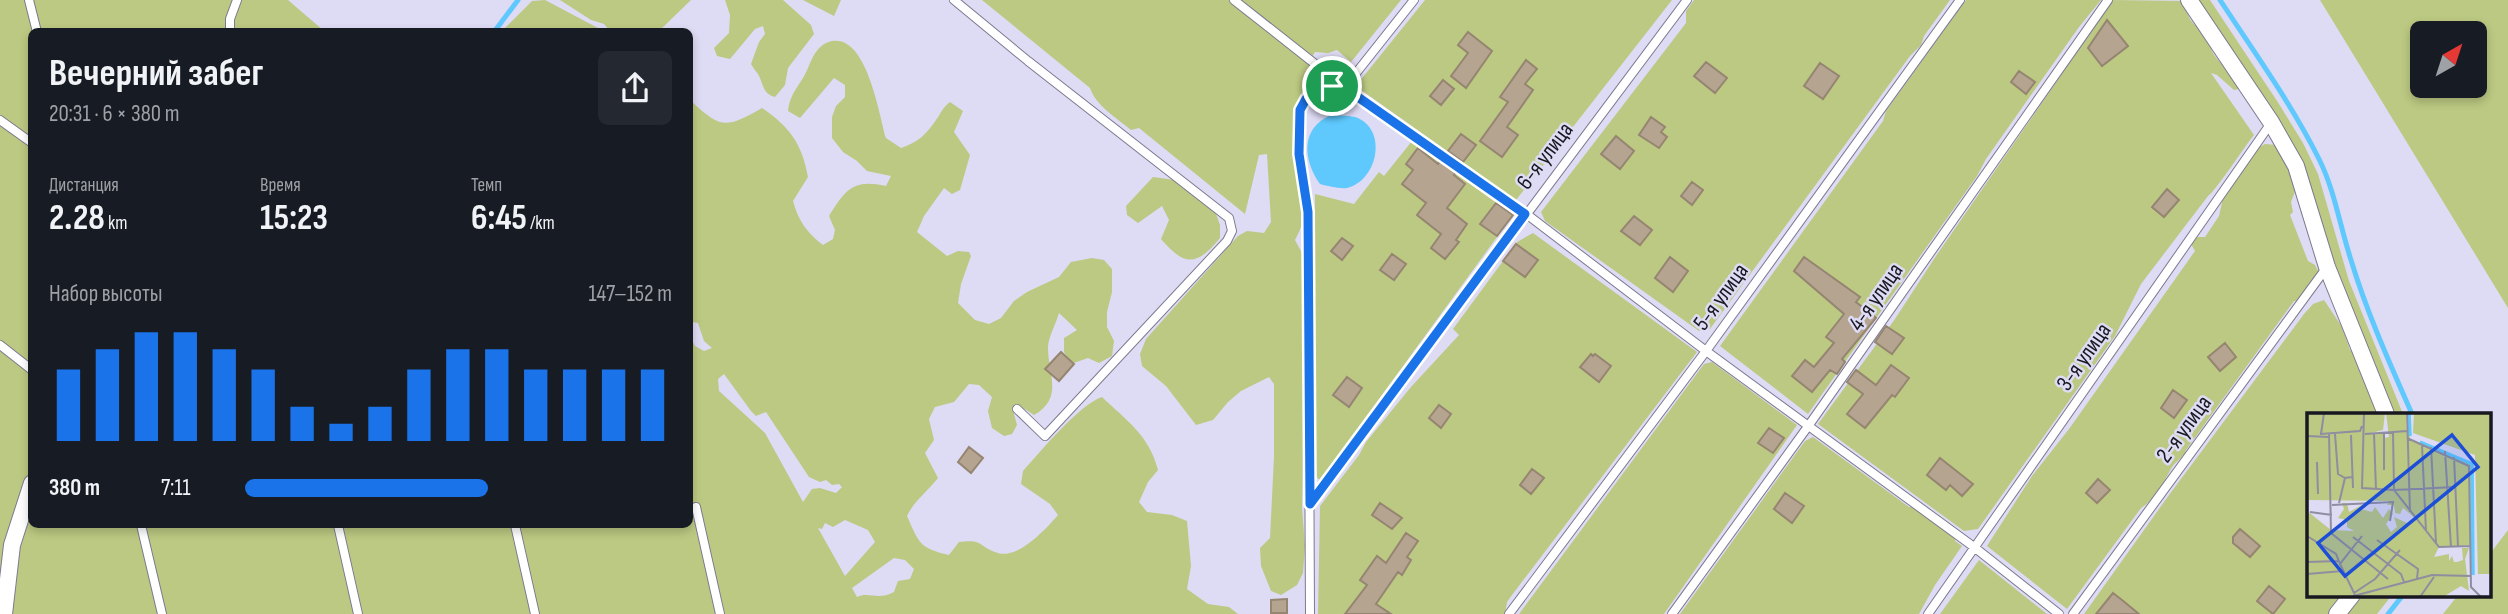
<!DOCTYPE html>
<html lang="ru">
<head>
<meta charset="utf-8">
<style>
	body { margin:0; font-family:"Sofia Sans Condensed",sans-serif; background:#242831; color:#f1f3f6; height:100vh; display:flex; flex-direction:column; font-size:26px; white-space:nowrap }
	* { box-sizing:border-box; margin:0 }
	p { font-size:23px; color:#9ea1a6 }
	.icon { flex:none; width:38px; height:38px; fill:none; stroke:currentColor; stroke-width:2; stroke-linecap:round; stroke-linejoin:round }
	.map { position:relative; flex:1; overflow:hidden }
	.sheet { position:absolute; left:28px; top:28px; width:665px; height:500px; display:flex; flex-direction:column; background:#171b24; border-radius:10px; box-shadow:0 4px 10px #0003 }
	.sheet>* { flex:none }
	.needle { width:46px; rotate:39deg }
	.fabs { position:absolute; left:2410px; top:21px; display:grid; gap:14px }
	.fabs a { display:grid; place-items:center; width:77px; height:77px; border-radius:10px; background:#171b24; box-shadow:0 4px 10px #0003; font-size:35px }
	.pin { position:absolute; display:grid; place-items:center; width:60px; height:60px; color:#fff; margin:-30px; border:4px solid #fff; border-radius:50%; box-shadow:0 2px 7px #0007 }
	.round { display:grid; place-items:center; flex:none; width:74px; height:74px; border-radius:10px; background:#242831 }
	.summary { display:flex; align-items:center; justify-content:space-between; height:119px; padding:0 21px }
	h1 { font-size:38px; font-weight:700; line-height:52px }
	.metrics { display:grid; grid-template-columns:repeat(3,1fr); gap:10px; height:119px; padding:7px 21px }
	.metrics div { display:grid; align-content:center }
	.metrics b { font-size:35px; font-weight:700 }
	.metrics small { font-size:19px; font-weight:400 }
	.metrics p { font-size:19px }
	.chart { height:196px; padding:14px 21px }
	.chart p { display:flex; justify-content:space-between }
	.chart svg { width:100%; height:126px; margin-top:7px; stroke:#1a73e8; stroke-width:6 }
	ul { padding:0 21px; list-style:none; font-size:23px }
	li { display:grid; grid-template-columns:112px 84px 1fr; align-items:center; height:52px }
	li i { height:18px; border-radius:9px; background:#1a73e8 }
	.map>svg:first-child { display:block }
	.green { fill:#bcc982; fill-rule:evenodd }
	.water { fill:#5fc9fd }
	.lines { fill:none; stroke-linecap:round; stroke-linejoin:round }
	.stream { stroke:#5fc9fd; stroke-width:5 }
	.building { fill:#b5a490; stroke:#958571; stroke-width:2 }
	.lane-casing { stroke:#7d7990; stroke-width:10 }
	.street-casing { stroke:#7d7990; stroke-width:18 }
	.lane { stroke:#fff; stroke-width:8 }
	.street { stroke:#fff; stroke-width:16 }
	.route-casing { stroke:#fff; stroke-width:14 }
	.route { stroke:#1a73e8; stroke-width:9 }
	.labels { text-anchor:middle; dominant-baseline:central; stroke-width:5; stroke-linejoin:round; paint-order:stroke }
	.street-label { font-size:23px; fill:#191720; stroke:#dedbf4 }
	.inset-river { fill:none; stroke:#5fc9fd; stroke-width:3.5 }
	.inset-road { fill:none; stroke:#8f8d9f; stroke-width:2 }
	.view { fill:#1d4ed8; fill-opacity:0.15; stroke:#1d4ed8; stroke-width:3.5 }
	.inset-edge { fill:none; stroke:#191720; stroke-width:3.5 }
</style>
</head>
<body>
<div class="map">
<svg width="2508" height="614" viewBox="0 0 2508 614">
	<rect width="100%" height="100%" fill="#dedbf4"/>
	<!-- green -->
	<path class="green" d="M0 0H288L324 31 32 32V525H690V336L695 346 704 351 712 348 704 341 698 323 692 322 690 324V100C721 129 725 129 762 108 790 127 802 144 808 177L793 201C798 220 807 233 823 245L833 239 835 230 829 216C846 189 853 179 886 186L891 176 867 171 857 161 843 152 832 138V117L836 106 845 97V85L834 78 800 118 788 111C790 92 801 85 808 68 813 56 818 44 832 41 867 35 879 114 886 138L901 148C918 142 926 135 936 120 941 113 943 107 950 102L963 111 954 132 970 155 960 190 952 194 944 188 924 216 917 232 947 256 958 251 969 252 971 256 961 284 958 303 975 320 989 324 1001 318 1014 301 1027 292 1059 277 1071 262 1092 258 1104 260 1112 269V292L1107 312V327L1114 341 1112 356 1099 363 1088 358 1071 364 1064 352V338L1077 330 1059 313C1056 324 1047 339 1048 350 1049 376 1063 398 1034 415L1025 409 1016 408 1014 414 1017 425 1012 434 1004 436 992 428 988 411 992 397 979 385 969 384 954 402 935 407 929 419 934 440 925 453 938 478C927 492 914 501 907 516 919 543 919 548 949 555L959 542C983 539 977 545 995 552 1016 562 1046 529 1058 515L1050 504 1021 484 1023 471C1040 452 1080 404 1102 397 1127 421 1149 435 1158 470L1148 482 1139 502 1147 512 1172 515 1187 521 1191 566 1187 589 1208 604 1229 607 1238 614H0ZM724 374 751 411 756 416 766 412 809 477 820 482 826 480 832 485 839 484 842 487 836 493 820 488 812 489 803 502 765 433 719 391 718 379ZM845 520 868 530 875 542 845 576 818 528 822 529 825 523 833 527ZM894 558 905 560 914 569 910 579 898 581 894 592C877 601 869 591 857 597L852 588Z
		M545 0 598 28 601 31H502L532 1Z
		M560 0H691L659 31 611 32 604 24 591 20Z
		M725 0H783L811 25 814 34 788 68 785 85 775 97C762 93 764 85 758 74 756 71 753 68 751 64L759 42 765 34 763 26 755 29 730 59 717 56 714 48 729 33 730 15Z
		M803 0H841L834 16Z
		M982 0H1401L1351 62 1337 50 1328 53 1315 52 1311 59 1306 127 1299 149 1296 165C1299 170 1304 175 1306 180 1313 197 1303 225 1295 240L1302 253 1305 377 1302 507 1305 546 1303 573 1297 585 1281 595 1271 591 1261 566 1260 548 1270 538 1274 457V384L1269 377 1241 391 1228 402 1213 420 1196 425 1166 386 1142 366 1140 354 1146 339 1238 236 1247 231 1264 233 1271 222 1267 154 1259 155 1245 214 1139 128 1131 130C1117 118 1096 106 1090 88Z
		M1425 0H1672L1516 200 1361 90 1359 82Z
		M1694 0H1950L1924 36 1921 45 1910 56 1710 329 1699 331 1545 221 1541 212 1686 23V11Z
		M1966 0H2101L2079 27 1986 159 1977 176 1808 414 1720 346 1883 121 1886 111Z
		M2113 0 2185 1C2189 27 2194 20 2207 38 2211 43 2210 48 2213 53 2221 67 2236 72 2239 89L2234 90 2217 75 2211 73 2254 135C2245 146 2215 192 2208 196L2141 284 2115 336 1978 529 1964 531 1818 424 1895 319 1936 256Z
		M2199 0H2210L2279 104 2303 143 2318 174 2349 281 2403 414H2393L2341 286 2303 168 2271 109Z
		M2320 0H2508V308ZM2474 33V86H2422V33Z
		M1412 141 1513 215 1320 480 1314 475 1315 194 1354 204 1379 172 1384 176Z
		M2265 144 2276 145 2287 162 2296 189 2291 202 2293 212 2290 215 2308 261 2315 265 2320 275 2299 302 2294 301 2186 450C2184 457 2177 460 2172 467 2164 481 2156 499 2141 508L2067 609 1987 546 2032 476 2069 429 2195 251 2191 244 2196 237H2205L2219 216 2223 198 2254 150Z
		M1153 177 1175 180 1215 211 1220 225V238C1197 266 1185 267 1161 239L1169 220 1162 206 1138 223 1127 215 1126 206Z
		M1533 233 1697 352 1512 595 1507 602 1505 614H1318L1320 506 1359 455 1366 442 1411 387 1459 335 1453 329 1517 242Z
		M2324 300 2342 327 2350 350 2357 355 2383 414H2308V595H2343L2332 614H2084L2169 495 2304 314 2313 304Z
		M1712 362 1797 425 1664 614H1519L1704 364Z
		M1813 437 1909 507H1915L1955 537V541L1962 546 1935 585 1919 614H1680L1805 441Z
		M2508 530V614H2443L2458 595H2489V555Z
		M1979 560 2047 614H1940Z
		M2364 595H2392L2377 614H2346Z"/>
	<!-- water -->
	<path class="water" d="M1331 115C1339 116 1351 115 1358 118 1388 132 1377 181 1347 188 1339 189 1328 186 1320 184 1303 160 1300 128 1331 115Z"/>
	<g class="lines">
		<!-- stream -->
		<path class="stream" d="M2220 0C2254 52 2291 103 2319 159 2335 191 2340 227 2351 260 2367 313 2390 364 2412 414
			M494 32 518 0
			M2388 614 2403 595"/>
	</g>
	<!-- building -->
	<path class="building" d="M2107 20 2128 46 2102 66 2088 48Z
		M1468 32 1492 51 1466 88 1451 76 1468 53 1458 45Z
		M1526 60 1537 69 1525 84 1533 90 1507 127 1518 135 1502 157 1480 141 1508 102 1500 97Z
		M1706 62 1727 78 1715 93 1694 76Z
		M1820 63 1839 76 1823 99 1804 86Z
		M2019 71 2035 82 2026 94 2011 82Z
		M1443 80 1454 89 1441 105 1430 96Z
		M1651 117 1665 127 1661 132 1667 137 1659 148 1639 135Z
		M1461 134 1476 145 1463 162 1448 151Z
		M1616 136 1634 151 1620 169 1601 154Z
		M1418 148 1438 164 1440 161 1456 172 1454 175 1465 184 1447 208 1467 224 1456 240 1459 242 1445 259 1431 248 1441 234 1417 215 1426 203 1402 184 1413 170 1406 164Z
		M1692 182 1703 190 1692 205 1681 196Z
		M2167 189 2179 200 2164 217 2152 207Z
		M1496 203 1513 215 1497 236 1480 224Z
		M1634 216 1652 230 1640 245 1621 231Z
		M1342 238 1353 246 1342 260 1331 251Z
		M1516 244 1538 260 1525 277 1503 261Z
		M1392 254 1406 264 1394 280 1380 270Z
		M1670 257 1688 271 1673 292 1655 278Z
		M1804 257 1860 297 1856 302 1876 318 1842 359 1845 362 1837 374 1830 370 1812 392 1792 376 1805 360 1814 367 1834 343 1826 337 1844 314 1794 271Z
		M1886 326 1904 338 1892 354 1875 342Z
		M2225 343 2236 357 2220 371 2208 357Z
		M1061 352 1074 364 1059 381 1045 369Z
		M1591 354 1593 356 1595 354 1611 366 1599 382 1580 367Z
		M1891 365 1909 378 1895 397 1892 395 1865 428 1847 414 1863 394 1847 382 1856 370 1876 385Z
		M1347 377 1362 388 1349 407 1333 395Z
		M2173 390 2187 400 2174 418 2161 408Z
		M1439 405 1451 414 1441 428 1429 418Z
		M1769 428 1784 438 1773 453 1758 443Z
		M969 447 983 458 971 473 958 462Z
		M1940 458 1973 484 1962 496 1950 485 1946 490 1927 475Z
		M1532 469 1544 478 1531 494 1520 485Z
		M2098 479 2110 490 2097 503 2086 493Z
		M1785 493 1804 506 1792 523 1774 509Z
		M1380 503 1402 518 1392 529 1372 515Z
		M2240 529 2260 546 2250 557 2233 543V537Z
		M1406 533 1418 541 1407 557 1411 560 1402 575 1398 572 1376 604 1391 614H1345L1367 585 1360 580 1377 556 1386 563Z
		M2269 586 2285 599 2273 614 2257 601Z
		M2113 593 2122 600 2139 614H2096Z
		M1287 599V613H1271V600Z"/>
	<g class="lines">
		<!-- lane casing -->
		<g class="lane-casing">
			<path id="lane" d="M29 0 37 32
				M954 0 1028 61 1229 218 1232 231 1227 241 1045 436 1017 409
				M1234 0 1343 86
				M1414 0 1345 87 1525 213 1706 351 1974 547 2059 614
				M230 32V19L237 0
				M0 120 32 143
				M0 345 32 370
				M1310 504 1687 0
				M696 507 720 614
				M141 525 162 614
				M338 525 358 614
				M515 525 535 614
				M1310 614 1308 212C1304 183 1285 103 1318 88 1327 84 1337 86 1345 87
				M1509 614 1706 351 1960 0
				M1672 614 1809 425 2108 0
				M1928 614 2271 123
				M2073 614 2327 267"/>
		</g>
		<!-- street casing -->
		<g class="street-casing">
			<path id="street" d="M2189 0 2271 122 2296 166 2327 267 2386 414
				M4 614 12 545 32 483
				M2337 614 2352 595"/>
		</g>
		<!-- lane -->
		<use href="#lane" class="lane"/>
		<!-- street -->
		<use href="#street" class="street"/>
	</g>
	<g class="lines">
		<!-- route casing -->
		<g class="route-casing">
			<path id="route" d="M1332 86 1345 88 1525 214 1310 504 1308 212 1299 154 1300 110 1306 99 1318 88Z"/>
		</g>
		<!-- route -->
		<use href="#route" class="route"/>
	</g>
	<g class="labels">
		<!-- street labels -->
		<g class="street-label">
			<text transform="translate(1545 156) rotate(-53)">6-я улица</text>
			<text transform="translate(1721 297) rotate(-54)">5-я улица</text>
			<text transform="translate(1876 297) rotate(-55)">4-я улица</text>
			<text transform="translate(2084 357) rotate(-55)">3-я улица</text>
			<text transform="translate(2184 429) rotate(-54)">2-я улица</text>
		</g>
	</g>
	<!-- overview -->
	<g transform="translate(2307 413)">
		<rect width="184" height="184" fill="#dedbf4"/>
		<path d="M0 0H78L76 17 64 20H77V25L82 24 79 0H99V19L102 0 103 26 164 51 166 160 163 132 132 134 127 144 142 141V148L145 143 147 149H150L156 147 155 135H162L158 146 162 178 154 173 136 184H0V98L24 117 47 118 40 114V107L31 105 37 96 35 90H40L42 99 55 92 54 96 65 99 68 94 76 105 82 96 86 101 79 111 84 119 90 114 87 104 100 110 108 105 96 95 93 101 88 100 87 92H80L82 88 0 87ZM107 0H184V161H171L168 42 106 20Z" fill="#bcc982"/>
		<path class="inset-river" d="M102 0 103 23M113 29 165 51 166 162"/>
		<path class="inset-road" d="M17 0 14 21 53 18 55 13M57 0 55 75 87 77 132 134 163 133M100 0 103 99M86 18 87 77 148 74M77 19V57M22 20 24 120 81 166M67 20 69 77M28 21 31 61 38 65M58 21 100 18M44 22 46 75M0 23 22 24M100 25 162 53 164 174 174 184M115 32 119 118M124 34 129 130M138 38 144 134M147 44 151 133M10 49 11 81M32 90 38 65 45 64M25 92 86 89 83 108M3 99 25 102M0 123 29 141 33 151M46 124 94 161 97 169M70 127 111 156 110 166M0 149 32 148M0 161 36 158M47 180 68 166 93 137M48 182 33 151 55 123M43 184 125 162 164 163M113 184 127 164"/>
		<path class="view" d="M145 22 171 54 38 163 11 130Z"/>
		<rect width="184" height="184" class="inset-edge"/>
	</g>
</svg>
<div class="fabs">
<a><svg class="needle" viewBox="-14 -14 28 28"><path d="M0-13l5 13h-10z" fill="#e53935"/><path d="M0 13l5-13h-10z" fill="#9ea1a6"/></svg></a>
</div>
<div class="pin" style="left:1332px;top:86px;background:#1e9e55"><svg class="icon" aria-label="arrive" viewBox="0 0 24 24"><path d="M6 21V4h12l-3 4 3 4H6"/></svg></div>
<section class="sheet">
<div class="summary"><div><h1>Вечерний забег</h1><p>20:31 · 6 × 380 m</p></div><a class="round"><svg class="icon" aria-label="share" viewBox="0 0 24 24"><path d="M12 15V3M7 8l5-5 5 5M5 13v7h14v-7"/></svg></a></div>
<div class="metrics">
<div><p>Дистанция</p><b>2.28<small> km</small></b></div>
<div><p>Время</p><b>15:23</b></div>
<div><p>Темп</p><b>6:45<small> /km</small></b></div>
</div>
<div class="chart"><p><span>Набор высоты</span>147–152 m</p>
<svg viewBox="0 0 160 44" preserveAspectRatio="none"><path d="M5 44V19M15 44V12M25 44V6M35 44V6M45 44V12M55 44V19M65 44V32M75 44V38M85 44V32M95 44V19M105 44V12M115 44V12M125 44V19M135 44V19M145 44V19M155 44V19"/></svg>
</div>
<ul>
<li><b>380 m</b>7:11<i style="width:57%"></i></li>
</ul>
</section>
</div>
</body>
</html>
